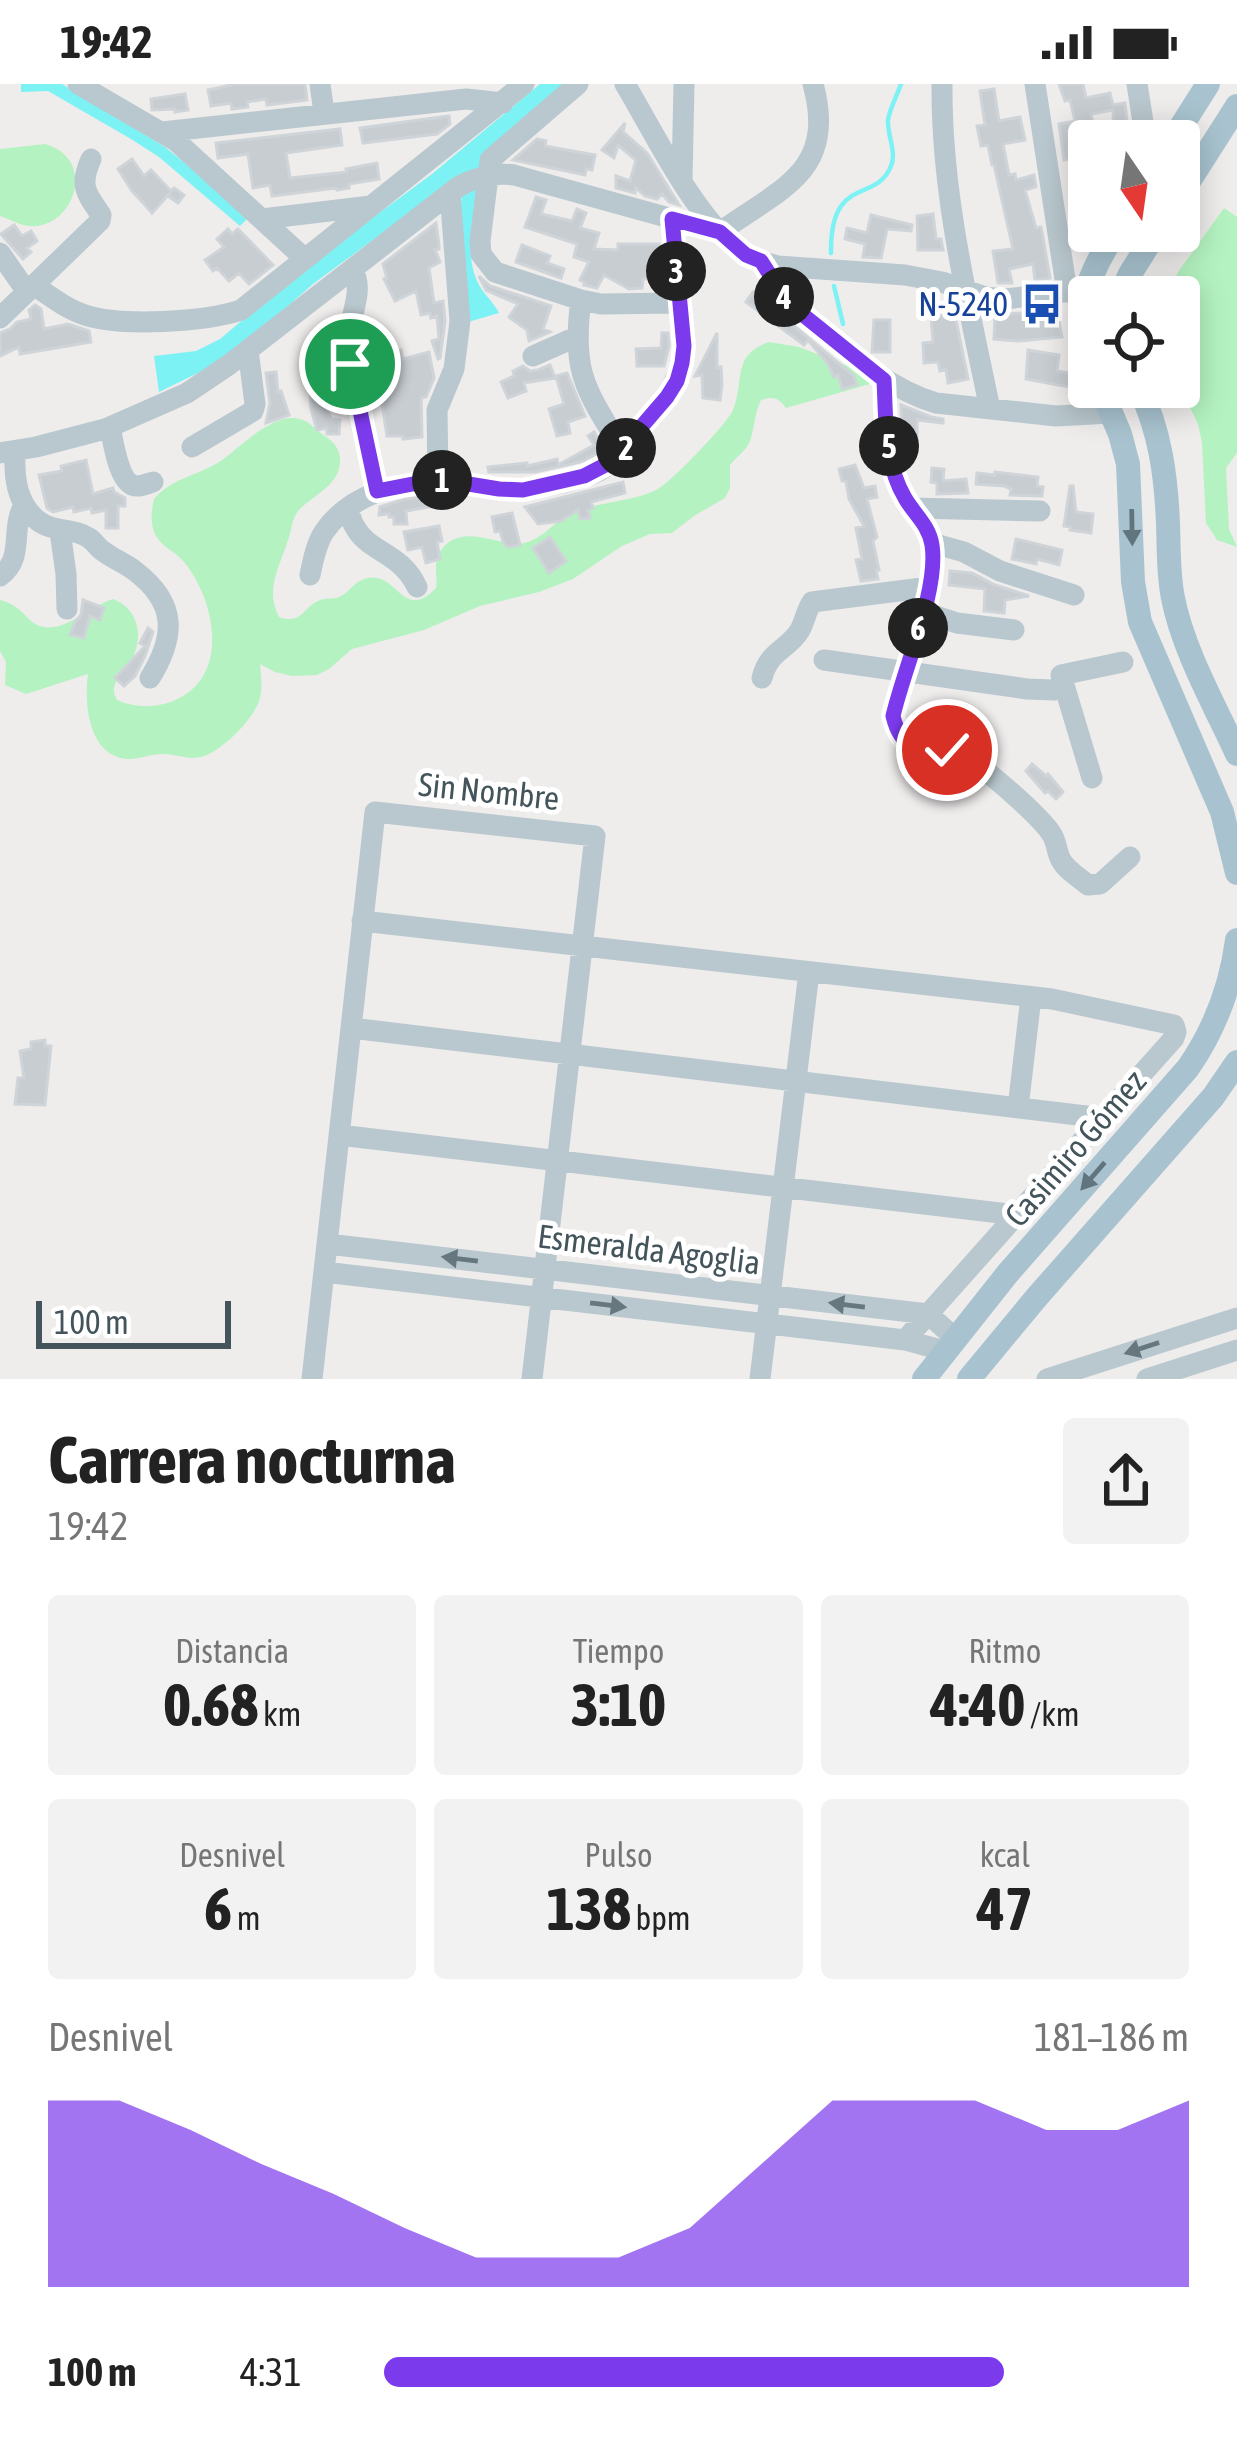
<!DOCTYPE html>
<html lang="es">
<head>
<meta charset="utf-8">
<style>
	body { margin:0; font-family:"Asap Condensed",sans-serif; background:#f2f2f2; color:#222; height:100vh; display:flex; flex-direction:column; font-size:45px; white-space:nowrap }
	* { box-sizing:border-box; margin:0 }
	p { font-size:39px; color:#767676 }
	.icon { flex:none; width:66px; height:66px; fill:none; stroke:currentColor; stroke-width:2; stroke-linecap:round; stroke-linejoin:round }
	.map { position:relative; height:1295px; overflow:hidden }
	.sheet { display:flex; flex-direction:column; background:#fff; flex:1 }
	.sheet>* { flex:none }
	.needle { width:78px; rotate:167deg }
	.controls { position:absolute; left:1068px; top:36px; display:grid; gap:24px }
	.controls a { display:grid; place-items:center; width:132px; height:132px; border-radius:12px; background:#fff; box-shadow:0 6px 30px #0003; font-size:60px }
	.scale { position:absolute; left:36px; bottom:30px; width:195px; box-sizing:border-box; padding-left:12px; border:6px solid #43545b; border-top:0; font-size:33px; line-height:42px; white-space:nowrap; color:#43545b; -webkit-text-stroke:9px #fff; paint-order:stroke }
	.pin { position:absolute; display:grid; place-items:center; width:102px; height:102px; color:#fff; margin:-51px; border:6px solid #fff; border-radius:50%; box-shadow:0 3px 12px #0007 }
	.km { position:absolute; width:60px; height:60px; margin:-30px; border-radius:50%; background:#222; color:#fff; font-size:33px; line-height:60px; text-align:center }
	.round { display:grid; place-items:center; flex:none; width:126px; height:126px; border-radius:12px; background:#f2f2f2 }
	.headline { display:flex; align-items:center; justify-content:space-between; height:204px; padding:0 48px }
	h1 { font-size:66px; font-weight:700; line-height:90px }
	.metrics { display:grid; grid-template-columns:repeat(3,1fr); gap:18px; height:204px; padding:12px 48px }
	.metrics div { display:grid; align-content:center; border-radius:12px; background:#f2f2f2; text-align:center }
	.metrics b { font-size:60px; font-weight:700 }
	.metrics small { font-size:33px; font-weight:400 }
	.metrics p { font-size:33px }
	.chart { height:336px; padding:24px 48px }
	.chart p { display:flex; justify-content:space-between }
	.chart svg { width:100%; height:216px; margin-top:12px; fill:#7c3aed; opacity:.7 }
	ul { padding:0 48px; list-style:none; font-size:39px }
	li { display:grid; grid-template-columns:192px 144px 1fr; align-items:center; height:90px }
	li i { height:30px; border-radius:15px; background:#7c3aed }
	.status { display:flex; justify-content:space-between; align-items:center; height:84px; padding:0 60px; background:#fff; direction:ltr }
	.status svg { height:33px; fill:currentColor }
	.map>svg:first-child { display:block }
	.green { fill:#b4f3c1 }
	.water { fill:#7df2f4 }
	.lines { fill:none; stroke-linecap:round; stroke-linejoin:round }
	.stream { stroke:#7df2f4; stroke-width:4.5 }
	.building { fill:#c8cdd2; stroke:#cfd4d9; stroke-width:3 }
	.minor { stroke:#b9c8ce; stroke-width:21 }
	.major { stroke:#a8c3cf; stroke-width:24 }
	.oneway { fill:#61757e }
	.oneway2 { fill:#66777e }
	.route-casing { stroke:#fff; stroke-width:24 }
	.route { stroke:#7c3aed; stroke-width:15 }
	.labels { text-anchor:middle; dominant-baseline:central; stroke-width:10; stroke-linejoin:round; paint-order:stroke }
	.transit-label { font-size:33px; fill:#164399; stroke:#fff; text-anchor:end }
	.street-label { font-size:33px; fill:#43545b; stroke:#fff }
</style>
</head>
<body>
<div class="status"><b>19:42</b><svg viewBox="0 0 49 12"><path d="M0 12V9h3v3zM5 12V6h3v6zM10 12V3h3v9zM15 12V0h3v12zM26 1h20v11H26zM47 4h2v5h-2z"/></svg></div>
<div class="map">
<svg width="1237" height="1295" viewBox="0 0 1237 1295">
	<rect width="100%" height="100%" fill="#efecec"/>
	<!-- green -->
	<path class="green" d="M45 60C95 74 77 137 37 142 24 144 12 136 0 132V65Z
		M1224 124 1237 133V369L1226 384 1229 445 1237 463 1217 456 1206 439 1202 359 1198 340 1179 301V213H1165L1178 188Z
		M769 258 799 263 884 296 786 324C778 314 774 312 761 316 754 330 755 343 750 357 746 367 737 372 730 381V404L725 414 694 432 672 449 650 450 622 462 573 495 539 508 480 522 424 546 352 565 329 585 317 591 292 592 275 588 260 580C261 592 263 605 259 617 252 637 220 669 200 673 187 676 176 670 163 670 150 670 138 676 126 675 88 671 84 619 88 590L26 610 5 601 6 578 0 567V516C24 522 25 537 40 542 64 550 92 521 113 515 137 524 144 550 133 573 128 583 113 596 114 607 114 611 116 613 117 616 134 624 156 624 173 617 231 594 216 517 184 478 176 468 162 463 156 452 150 441 151 427 154 415 173 392 204 391 226 373 245 359 280 322 307 338 314 342 321 350 329 355 339 362 343 375 338 388 331 405 310 414 298 427 292 435 292 444 289 453 281 481 264 504 279 533 303 541 302 523 320 516 326 513 333 516 339 513 348 510 353 499 362 496 397 481 401 541 436 504 438 493 433 478 439 469 460 435 499 464 524 459 543 455 553 438 570 430 597 417 631 419 658 405 672 397 727 340 733 326 745 296 731 271 769 258Z"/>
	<!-- water -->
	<path class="water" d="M21 0H62L165 63 250 132 240 142 159 73 131 55 48 7 21 8Z
		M540 0H566L481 83 457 94 313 200 253 253 206 285 159 308 154 272 196 267 220 255 306 183 432 90Z
		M478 101C474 131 464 168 477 197 482 209 493 217 499 229L468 238 459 139 462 109Z"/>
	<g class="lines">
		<!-- stream -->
		<path class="stream" d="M831 169C830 90 876 120 891 82 897 68 887 51 888 36 890 23 897 12 901 0
			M834 202 843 240"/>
	</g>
	<!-- building -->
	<path class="building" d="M236 0H305L307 16 267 21 266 15 247 18 248 23 232 25 231 19 211 22 208 6Z
		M1059 0H1083L1086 14 1110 9 1113 21 1125 19 1129 57H1114L1113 26 1091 30 1097 57H1089V61H1083L1085 82 1089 81 1088 107 1075 105 1076 100 1071 99 1077 74 1064 76 1059 40 1075 37 1070 16 1065 17Z
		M994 5 999 37 1020 33 1025 56 1003 60 1009 91 1015 90 1016 96 1034 91 1036 103 1025 106 1036 144 1041 143 1050 194 1035 196 1033 180 1009 185 1012 199H998L993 167 1013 165 994 81H992L988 61 981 62 977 42 985 41 980 7Z
		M185 10 188 26 175 28V25L152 26 151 15Z
		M449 32 450 40 437 50 363 59 360 44Z
		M625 39 623 48 647 69 679 121 669 118 662 110 657 115 645 112 636 104 635 109 616 104V92L630 97 636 76 618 61 614 74 602 66Z
		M340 45 342 61 286 69 290 94 347 88 346 85 377 79 379 95 349 100V104L337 106 336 104 272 112 270 101 253 104 248 70 218 74 216 59Z
		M537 55 546 57 545 62 595 71 592 86 586 85 585 91 513 76Z
		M132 75 144 92 151 86 171 107 174 104 184 111 178 119 168 112 170 109 152 129 146 122 132 107 118 85Z
		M536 113 546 116 541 130 572 137 577 125 586 129 580 144 599 149 594 165 618 166V160H659L663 194 643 195 642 204 629 205 604 191 597 204 584 201 585 199 580 196 589 178 574 173 577 160 525 143Z
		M933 130 936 155H941L943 166H918L917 132Z
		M871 131 912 141 911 147 887 145 881 174 863 173 865 160 845 155 847 144 867 149Z
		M436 139 439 161V165L435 166 440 178 429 184 434 219 443 217 445 237 440 274 438 275 432 257 439 255 437 232 431 234 430 229 421 231 416 207 395 217 384 195 387 194 383 180Z
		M14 141 22 152 31 147 37 157 27 164 31 168 23 175 1 150Z
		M228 145 232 150 238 145 273 181 249 200 239 189 229 197 217 184 213 187 205 176 224 163 217 155Z
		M522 161 550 172 547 179 564 185 561 194 516 178Z
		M479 192 490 202 551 222 543 245 550 248 529 257 527 246 509 233 518 220 486 206Z
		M753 208 854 292 857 301 842 305 838 291 834 293 828 280 808 256 804 261 746 218Z
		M948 220 953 221 968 295 948 299 946 285 940 287 938 278 924 279 923 259 933 258 931 233 947 231Z
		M35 221 41 225 44 245 68 240 89 247 91 258 20 270 19 263 0 272V249L10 245 17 238 31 235 29 226Z
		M1057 228 1062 253 1019 257 994 255 995 230Z
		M874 236H890V268H872Z
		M662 249H668L669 262 664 282H637L636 265 661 264Z
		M717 249V284L721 283 722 301 720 316 703 314 702 291 695 292Z
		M401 266 403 275 429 268 434 294 426 313 421 314 422 353 403 355V352H387L382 319H379L376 298H379L373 273Z
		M1028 266 1059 271 1057 287 1070 289 1069 303 1026 295Z
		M329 278H334L340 314 324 315 331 335 340 336 339 350H327V344L317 346 311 325 310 302 329 301Z
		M550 281 555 294 524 299 526 307 508 314 501 298 514 292 513 287 523 282 530 287 538 286Z
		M276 288 278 308 281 307 289 331 266 339 270 319 266 289Z
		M567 289 585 332 568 338 570 349 557 352 549 325 564 320 556 292Z
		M901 321 931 333 943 335V339L917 336V353H902Z
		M594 348 604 365 584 377 535 388H489L488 383 527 379V382L557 375 558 381 594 361 588 352Z
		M86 376 93 410 113 404 114 408 125 414V422H118V444H106V426L92 429 91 424 74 428 73 423 53 428 47 424 39 391 62 387 61 382Z
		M855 381 864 404 875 402 877 413 867 415 877 453 873 457 879 486H876L878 495 861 497 856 476 862 475 856 444 864 442 849 415 846 397H842L839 385Z
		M932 384 944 385 943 397 966 395 968 409 937 410V399L931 398Z
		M995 388 1038 393 1037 402 1043 403 1042 412 1010 411 1011 405 1004 402 976 400 977 389 995 391Z
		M623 398 625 409 591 418 593 424 588 426 590 434 580 435 578 426 561 437 538 440 525 423Z
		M1070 402H1073L1076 428 1093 430 1091 449 1070 446 1071 443 1064 442Z
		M426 413 428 423 406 427 407 440H394V433H389V430L379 431 380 423 405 415Z
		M512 429 520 461 509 463 504 460 500 447 495 448 492 433Z
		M439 442 442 457 437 458 440 475 426 479 422 463 408 466 404 448Z
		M550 453 566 477 549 489 533 464Z
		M1016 455 1062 466 1059 481 1037 475 1036 480 1012 475Z
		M950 487 972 489 995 501 1029 512 1005 516 1004 529 984 527 985 505 949 501Z
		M83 516 104 524 100 536 90 532 84 554 70 551 75 538 81 531Z
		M148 544 153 548 145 572 135 592 124 602 115 594 145 562 140 559Z
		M1032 680 1046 692 1048 690 1063 708 1056 715 1048 707 1045 709 1026 687Z
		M45 956V962H51L45 1021 15 1020 18 994H24L20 967 31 965V958Z"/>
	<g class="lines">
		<!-- minor -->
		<path class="minor" d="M78 0 176 57 304 174
			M320 0 324 29
			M578 0 490 76 480 157 481 170 495 188 581 216 601 220 678 219
			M625 0C654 48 697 139 743 168 754 175 766 179 778 182L905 191 942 198 985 213 1006 215 1085 205
			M942 0C941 109 968 219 990 325
			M1035 0 1067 208
			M1137 0 1146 57
			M162 48 466 15 503 19
			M682 95 684 0
			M262 135 371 122
			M0 169 27 208
			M761 177 785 214 797 226C840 260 882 303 936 319L1056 332 1111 329
			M352 185C366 207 348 234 348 258 350 308 367 359 377 408
			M35 202C51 213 67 225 85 231 121 243 205 238 241 226L524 0
			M581 216C571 289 586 306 623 367
			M0 234 100 137 101 131C86 109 79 102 91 75
			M533 272 576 253
			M884 296C886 334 884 379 905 413 914 430 929 442 932 461 939 506 904 584 893 631 905 680 934 655 967 674 987 686 1038 730 1051 749 1057 757 1056 767 1061 776 1066 786 1080 794 1088 801L1100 800 1130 773
			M110 343C113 357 118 394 132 401 139 404 146 400 153 398
			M192 363 253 327 255 320 248 266
			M15 367C14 393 16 418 37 436 53 449 73 443 89 454 95 458 98 464 103 467 113 475 125 479 135 487 177 519 176 552 150 594
			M0 369 36 363 105 345 187 309 230 280 458 103C476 93 493 88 514 91L720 148C781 104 837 88 813 0
			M438 395 437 326 454 285 460 237 450 109
			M348 424C350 430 351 437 355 443 369 469 401 468 417 503
			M913 424 1040 427
			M60 447 66 490 67 525
			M932 459 964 468 1000 487 1074 511
			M310 491C313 477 316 460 324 448 348 412 396 398 437 396 458 394 479 403 500 405 526 407 575 399 599 387 618 377 630 358 644 342 664 316 681 296 684 262L672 135
			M0 492C25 475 10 445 24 421
			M923 528 957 539 1014 546
			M824 576 1027 605 1054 606 1063 603
			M762 594C769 566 787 567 800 546 805 537 806 527 812 518L930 503
			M1092 694 1061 591 1123 578
			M362 837 1052 915 1174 941 1176 948 1174 954 905 1256
			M351 944 1103 1034
			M1018 1024 1031 913
			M339 1051 1017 1131
			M328 1160 928 1230 955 1254
			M324 1188 905 1256 945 1267
			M312 1295 375 728 595 752 532 1295
			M760 1295 809 888
			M1047 1295 1237 1234
			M1147 1295 1237 1266"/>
		<!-- major -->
		<path class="major" d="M1172 57 1208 0
			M1179 113 1237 22
			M1119 213 1130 190 1157 147
			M1089 276C1075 221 1087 193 1116 147
			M1100 303 1120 350 1128 380 1133 498 1140 538 1222 728 1237 789
			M1139 303C1160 347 1166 391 1168 439 1169 464 1168 490 1173 514 1183 566 1215 622 1237 670
			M924 1295 1008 1189 1188 984C1215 945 1231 902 1237 856
			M969 1295 1036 1214 1213 1013 1237 978"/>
	</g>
	<!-- one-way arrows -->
	<defs><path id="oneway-solid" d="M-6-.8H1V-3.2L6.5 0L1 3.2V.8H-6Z" transform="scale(3)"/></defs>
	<g class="oneway">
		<use href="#oneway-solid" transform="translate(1132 443) rotate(89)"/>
		<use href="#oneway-solid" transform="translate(1093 1092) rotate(131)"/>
	</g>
	<g class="oneway2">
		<use href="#oneway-solid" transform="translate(460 1175) rotate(-173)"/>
		<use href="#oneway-solid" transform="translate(608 1221) rotate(7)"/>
		<use href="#oneway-solid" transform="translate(847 1221) rotate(-173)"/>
		<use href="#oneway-solid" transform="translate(1142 1264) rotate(162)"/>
	</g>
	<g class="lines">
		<!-- route casing -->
		<g class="route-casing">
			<path id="route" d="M350 280 377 407 438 395 499 405 523 406 584 392 611 378 667 313 677 297 682 279 684 262 672 135 720 148 746 171 761 177 785 214 797 226 884 296C886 334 884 379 905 414 914 430 929 441 932 461 939 506 904 584 893 632 901 665 916 665 947 666"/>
		</g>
		<!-- route -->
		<use href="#route" class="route"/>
	</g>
	<!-- icons -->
	<defs>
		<g id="bus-bare" transform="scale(3.24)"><path d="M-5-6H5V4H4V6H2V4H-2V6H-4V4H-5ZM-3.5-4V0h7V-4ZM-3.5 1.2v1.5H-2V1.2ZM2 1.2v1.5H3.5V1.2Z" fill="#1a4fb4" stroke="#fff" stroke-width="2.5" paint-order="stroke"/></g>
	</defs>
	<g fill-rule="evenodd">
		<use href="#bus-bare" x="1042" y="220"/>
	</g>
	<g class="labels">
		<!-- transit labels -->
		<g class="transit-label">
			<text x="1008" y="220">N-5240</text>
		</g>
		<!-- street labels -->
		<g class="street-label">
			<text transform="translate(489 707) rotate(6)">Sin Nombre</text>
			<text transform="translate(1075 1064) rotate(-49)">Casimiro Gómez</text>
			<text transform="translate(649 1165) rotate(7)">Esmeralda Agoglia</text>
		</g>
	</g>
</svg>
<div class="controls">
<a><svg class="needle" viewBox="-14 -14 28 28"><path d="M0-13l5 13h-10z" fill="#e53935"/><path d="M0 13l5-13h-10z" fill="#767676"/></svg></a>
<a><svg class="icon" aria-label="locate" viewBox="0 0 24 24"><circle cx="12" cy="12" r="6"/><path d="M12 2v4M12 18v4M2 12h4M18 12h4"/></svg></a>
</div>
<div class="scale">100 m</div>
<div class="pin" style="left:350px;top:280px;background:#1e9e55"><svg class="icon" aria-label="arrive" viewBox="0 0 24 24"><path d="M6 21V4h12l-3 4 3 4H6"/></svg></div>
<div class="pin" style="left:947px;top:666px;background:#d93025"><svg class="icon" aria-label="check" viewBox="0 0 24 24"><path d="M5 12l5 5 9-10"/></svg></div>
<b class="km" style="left:442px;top:396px">1</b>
<b class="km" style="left:626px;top:364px">2</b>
<b class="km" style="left:676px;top:187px">3</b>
<b class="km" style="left:784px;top:213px">4</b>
<b class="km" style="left:889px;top:362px">5</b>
<b class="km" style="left:918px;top:544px">6</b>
</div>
<section class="sheet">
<div class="headline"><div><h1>Carrera nocturna</h1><p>19:42</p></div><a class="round"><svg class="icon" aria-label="share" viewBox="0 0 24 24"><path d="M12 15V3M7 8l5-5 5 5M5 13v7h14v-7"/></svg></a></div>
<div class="metrics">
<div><p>Distancia</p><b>0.68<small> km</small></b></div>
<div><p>Tiempo</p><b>3:10</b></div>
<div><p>Ritmo</p><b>4:40<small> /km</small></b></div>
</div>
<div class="metrics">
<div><p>Desnivel</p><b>6<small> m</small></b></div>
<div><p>Pulso</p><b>138<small> bpm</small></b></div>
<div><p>kcal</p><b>47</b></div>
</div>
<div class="chart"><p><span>Desnivel</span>181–186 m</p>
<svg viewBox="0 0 160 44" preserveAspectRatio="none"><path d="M0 44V6L10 6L20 12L30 19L40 25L50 32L60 38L70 38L80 38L90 32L100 19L110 6L120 6L130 6L140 12L150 12L160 6V44z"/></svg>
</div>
<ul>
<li><b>100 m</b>4:31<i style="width:77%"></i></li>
</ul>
</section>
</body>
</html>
